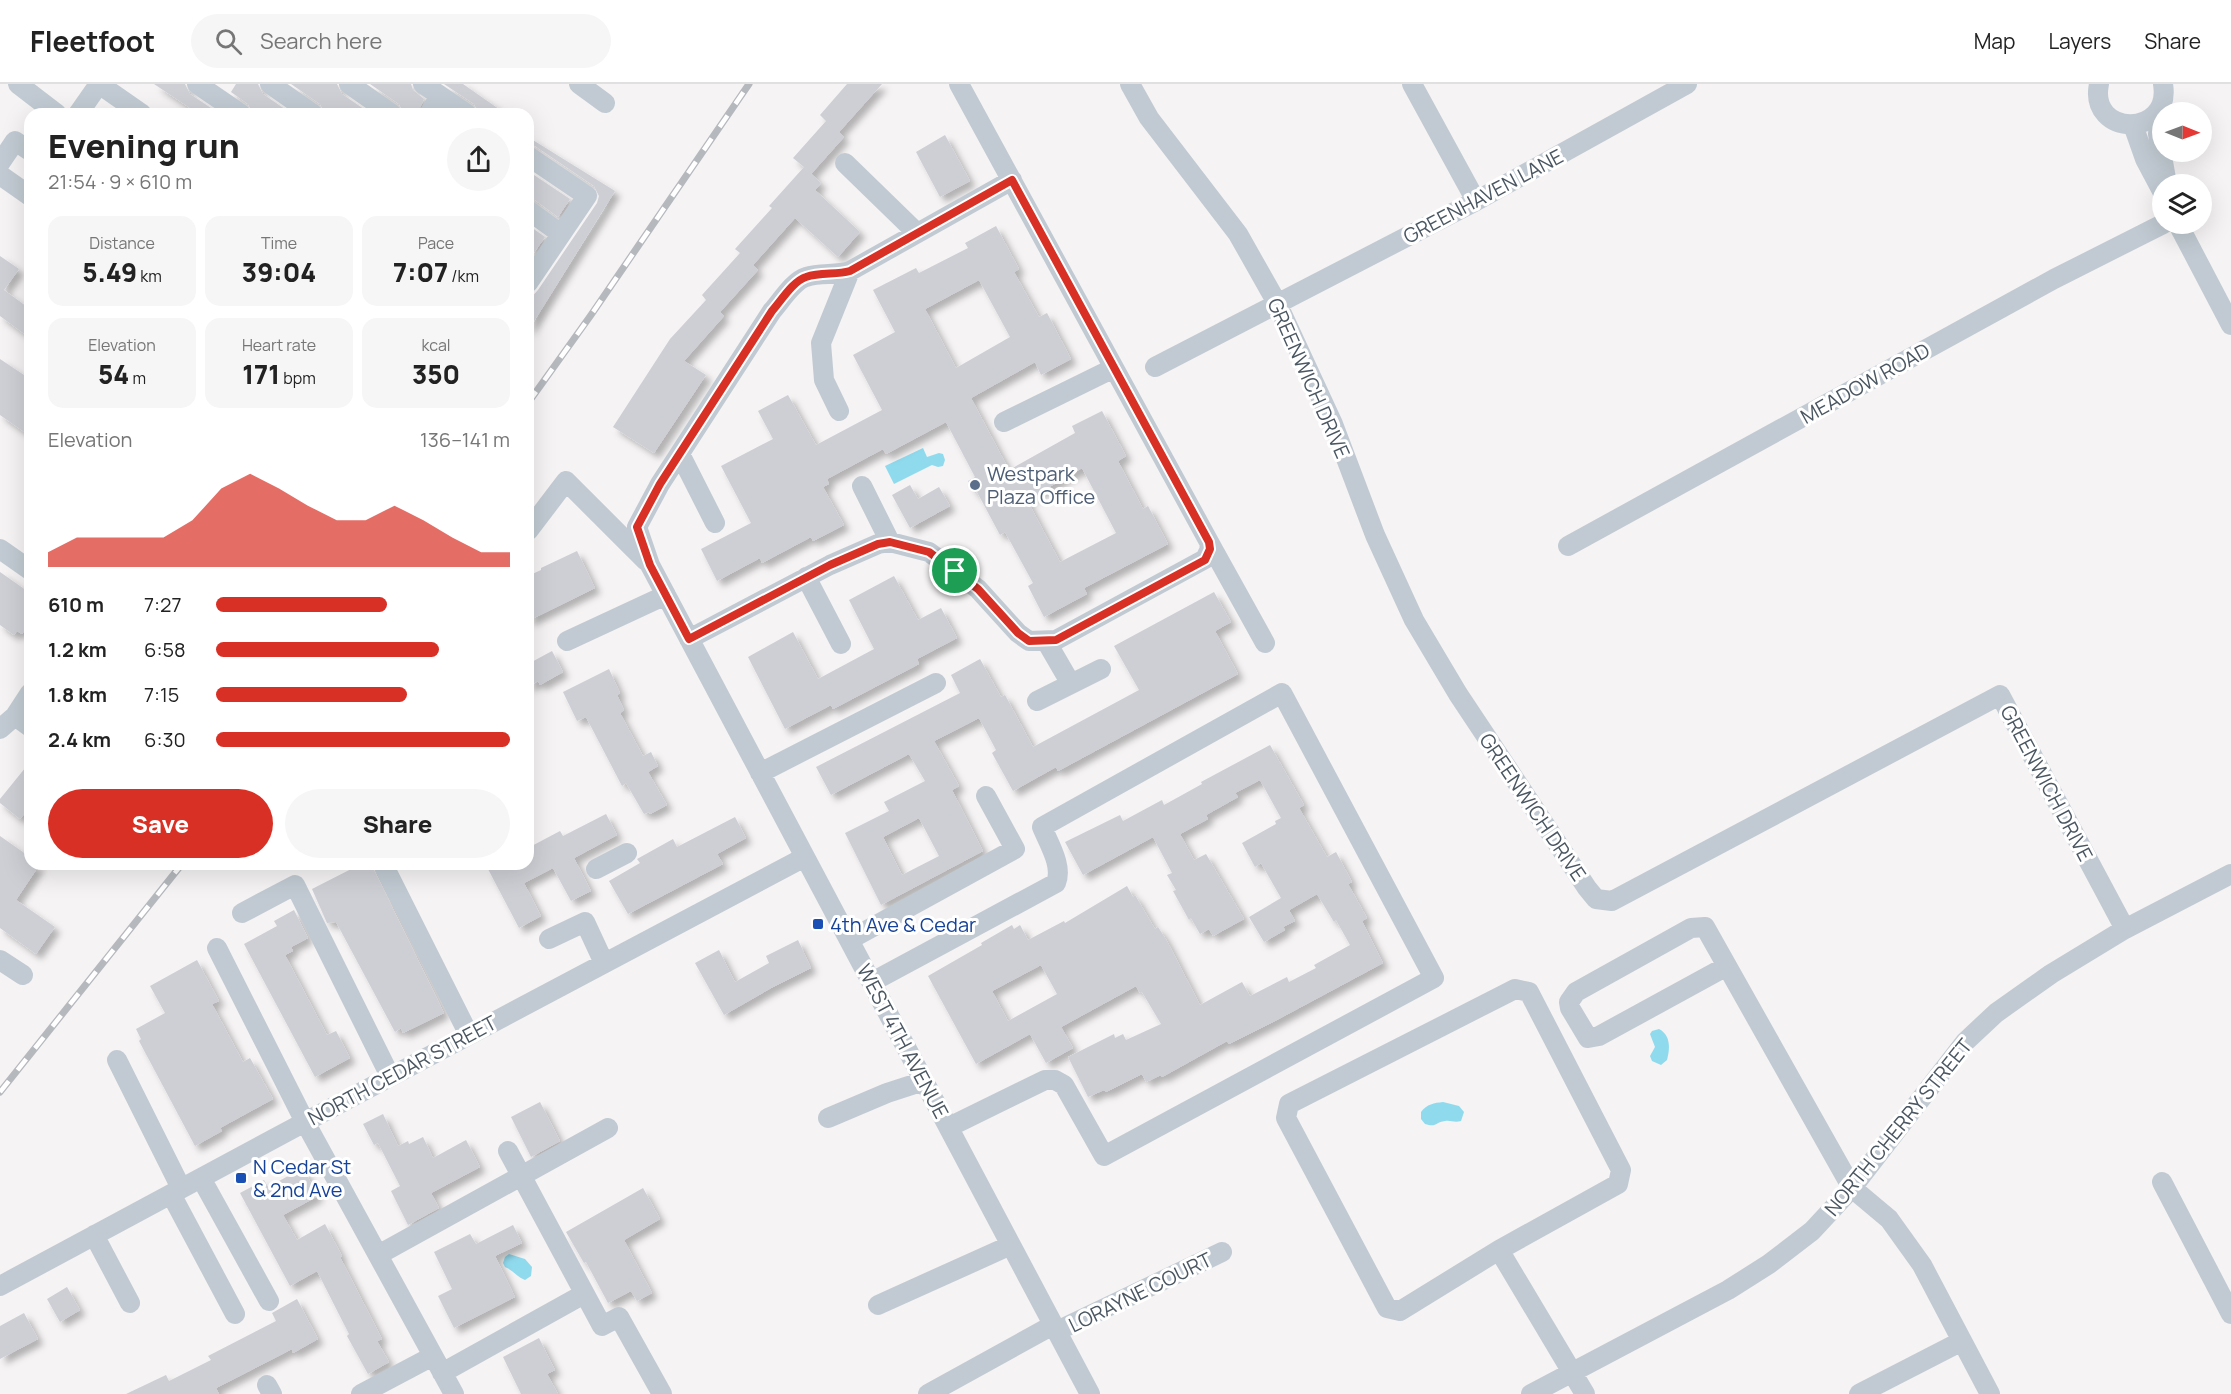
<!DOCTYPE html>
<html lang="en">
<head>
<meta charset="utf-8">
<style>
	body { margin:0; font-family:Manrope,sans-serif; background:#f6f6f6; color:#222; height:100vh; display:flex; flex-direction:column; font-size:22px; white-space:nowrap }
	* { box-sizing:border-box; margin:0 }
	p { font-size:20px; color:#767676 }
	.icon { flex:none; width:33px; height:33px; fill:none; stroke:currentColor; stroke-width:2; stroke-linecap:round; stroke-linejoin:round }
	.map { position:relative; flex:1; overflow:hidden }
	.panel { position:absolute; left:24px; top:24px; width:510px; height:762px; display:flex; flex-direction:column; background:#fff; border-radius:18px; box-shadow:0 6px 24px #0002 }
	.panel>* { flex:none }
	.needle { width:39px; rotate:91deg }
	.fabs { position:absolute; left:2152px; top:18px; display:grid; gap:12px }
	.fabs a { display:grid; place-items:center; width:60px; height:60px; border-radius:50%; background:#fff; box-shadow:0 6px 24px #0002; font-size:30px }
	.pin { position:absolute; display:grid; place-items:center; width:51px; height:51px; color:#fff; margin:-26px; border:3px solid #fff; border-radius:50%; box-shadow:0 2px 6px #0007 }
	.round { display:grid; place-items:center; flex:none; width:63px; height:63px; border-radius:32px; background:#f6f6f6 }
	.head { display:flex; align-items:center; justify-content:space-between; height:102px; padding:0 24px }
	h1 { font-size:33px; font-weight:800; line-height:45px }
	.metrics { display:grid; grid-template-columns:repeat(3,1fr); gap:9px; height:102px; padding:6px 24px }
	.metrics div { display:grid; align-content:center; border-radius:15px; background:#f6f6f6; text-align:center }
	.metrics b { font-size:26px; font-weight:800 }
	.metrics small { font-size:16px; font-weight:400 }
	.metrics p { font-size:16px }
	.chart { height:168px; padding:12px 24px }
	.chart p { display:flex; justify-content:space-between }
	.chart svg { width:100%; height:108px; margin-top:6px; fill:#d93025; opacity:.7 }
	.primary-button { display:flex; gap:12px; margin-top:auto; padding:12px 24px }
	.primary-button a { flex:1; height:69px; border-radius:36px; background:#d93025; color:#fff; font-size:24px; font-weight:800; line-height:69px; text-align:center }
	.primary-button a+a { background:#f6f6f6; color:#222 }
	ul { padding:0 24px; list-style:none; font-size:20px }
	li { display:grid; grid-template-columns:96px 72px 1fr; align-items:center; height:45px }
	li i { height:15px; border-radius:8px; background:#d93025 }
	header { display:flex; align-items:center; gap:36px; box-sizing:border-box; height:84px; padding:0 30px; background:#fff; border-bottom:2px solid #e0e0e0 }
	header strong { font-size:28px }
	nav { display:flex; gap:33px; margin-inline-start:auto; font-size:21px }
	.search { width:420px; height:54px; background:#f6f6f6; display:flex; align-items:center; gap:15px; box-sizing:border-box; padding:0 21px; border-radius:33px; color:#767676; font-size:22px }
	.map>svg:first-child { display:block }
	.water { fill:#90daee }
	.building { fill:#cdcfd5; fill-rule:evenodd; filter:url(#shadow) }
	.lines { fill:none; stroke-linecap:round; stroke-linejoin:round }
	.minor { stroke:#c1cad2; stroke-width:20 }
	.rail-casing { stroke:#b5b8bd; stroke-width:7 }
	.rail { stroke:#fff; stroke-width:4.5; stroke-dasharray:14; stroke-linecap:butt }
	.route-casing { stroke:#fff; stroke-width:12 }
	.route { stroke:#d93025; stroke-width:8 }
	.service-dot { fill:#5c6f8a; stroke:#fff; stroke-width:2 }
	.transit-dot { fill:#1a4fb4; stroke:#fff; stroke-width:2 }
	.labels { text-anchor:middle; dominant-baseline:central; stroke-width:6; stroke-linejoin:round; paint-order:stroke }
	.street-label { font-size:20px; fill:#4a5661; stroke:#fff }
	.service-label { font-size:20px; fill:#4e5e75; stroke:#fff; text-anchor:start }
	.transit-label { font-size:20px; fill:#164399; stroke:#fff; text-anchor:start }
</style>
</head>
<body>
<header>
<strong>Fleetfoot</strong>
<div class="search"><svg class="icon" aria-label="search" viewBox="0 0 24 24"><circle cx="10" cy="10" r="6"/><path d="M15 15l6 6"/></svg>Search here</div>
<nav><a>Map</a><a>Layers</a><a>Share</a></nav>
</header>
<div class="map">
<svg width="2231" height="1310" viewBox="0 0 2231 1310">
	<defs>
		<filter id="shadow"><feDropShadow dx="5.5" dy="5.5" stdDeviation="3" flood-color="#0004"/></filter>
	</defs>
	<rect width="100%" height="100%" fill="#f5f3f3"/>
	<!-- water -->
	<path class="water" d="M923 364 927 373 939 369 943 370 945 376 943 382 938 383 932 381 894 400 885 382Z
		M1659 945C1671 951 1670 965 1667 976L1661 981 1652 977 1650 972 1655 963 1650 950 1652 947Z
		M1443 1018 1459 1022 1464 1028 1461 1037C1454 1039 1451 1036 1445 1037 1435 1038 1437 1044 1425 1040L1421 1035V1028C1427 1020 1434 1019 1443 1018Z
		M509 1170 525 1175 532 1183 531 1192 525 1196C517 1193 513 1186 505 1183L503 1179 505 1173Z"/>
	<!-- building -->
	<path class="building" d="M154 0H185L190 10 220 30H199Z
		M236 0H258L263 10 292 30H253L248 20 231 8Z
		M291 0H337L342 10 371 30H325L320 20Z
		M370 0H411L413 6 424 15 417 30H404L399 20Z
		M444 0H463L506 30H479L474 20Z
		M847 0H882L839 48 844 53 811 90 809 88 821 99 815 106 860 148 838 173 795 134 753 181 758 186 720 228 724 232 684 277 706 291 654 369 613 343 670 255 706 216 702 211 740 169 735 165 772 124 769 122 804 83 793 74 826 37 820 31Z
		M945 51 970 97 940 113 916 68Z
		M528 53 615 107 528 247V217L538 206 597 119 599 112 594 102 535 62 528 60Z
		M528 87 570 115 558 133 535 116 528 114Z
		M528 141 545 153 533 170 528 167Z
		M996 142 1019 185 1014 188 1039 233 1047 229 1071 275 1041 291 1035 278 971 314 1009 386 1075 349 1072 342 1102 327 1126 372 1118 377 1143 425 1148 422 1168 460 1084 504 1087 510 1044 533 1028 502 1033 499 1005 448 1000 451 977 408 975 409 968 397 975 393 946 338 886 370 883 365 827 395 829 400 823 403 844 441 813 457 811 453 762 479 760 474 717 497 701 465 751 439 721 382 773 355 758 327 788 311 816 361 882 326 853 271 895 248 873 206 916 184 919 189 968 164 965 159ZM979 196 1010 253 956 284 925 225ZM1082 384 1116 449 1060 478 1027 416Z
		M0 172 19 185 4 206 30 225V254L0 232Z
		M0 275 30 295V352L0 331Z
		M910 401 918 415 939 403 950 422 910 444 892 411Z
		M577 467 595 504 528 537V492L541 486V484Z
		M0 488 30 509V539L22 550 17 547 14 551 0 541Z
		M894 492 918 536 941 524 957 554 917 575 919 580 833 625 831 621 785 645 748 573 793 548 818 595 874 565 849 516Z
		M1214 508 1231 538 1215 547 1238 590 1058 687 1056 683 1013 707 992 669 996 666 979 634 934 657 959 702 952 706 983 767 881 821 845 749 889 727 884 718 925 697 909 670 831 711 816 683 960 609 951 591 980 575 1001 613 1005 611 1033 663 1139 606 1114 562ZM919 734 939 772 902 791 883 753Z
		M552 567 563 588 540 601 538 597 528 603V580Z
		M609 585 620 609 617 611 624 626 620 629 643 672 651 668 658 682 648 688 667 721 650 730 649 728 644 730 626 699 622 702 586 633 577 637 563 608Z
		M1270 661 1304 721 1299 724 1327 773 1336 768 1352 798 1348 800 1367 834 1362 837 1383 879 1273 938 1229 960 1227 957 1162 993 1161 991 1146 998 1142 990 1106 1008 1104 1006 1088 1013 1068 973 1114 950 1115 954 1123 950 1126 956 1161 940 1142 908 1140 909 1136 902 1061 943 1073 964 1046 979 1030 950 976 980 928 892 982 861 981 859 1012 841 1014 845 1020 841 1028 856 1064 837 1065 839 1127 802 1133 813 1135 811 1155 845 1158 843 1167 857 1200 921 1242 898 1250 912 1287 893 1289 898 1316 884 1314 881 1350 861 1336 836 1334 838 1317 810 1289 826 1295 837 1283 843 1285 846 1264 858 1249 833 1281 814 1261 779 1255 783 1242 759 1276 740 1275 737 1281 734 1260 696 1235 709 1238 713 1206 731 1208 735 1180 750 1194 776 1206 770 1244 835 1213 852 1209 845 1200 850 1191 834 1189 836 1173 807 1176 806 1167 791 1172 789 1153 753 1083 791 1065 758 1120 731 1123 737 1162 716 1164 721 1202 700 1201 698ZM1041 881 1057 910 1008 937 992 907Z
		M30 678V723L20 735 0 719V715Z
		M606 730 617 751 574 774 591 807 571 817 553 784 524 799 541 832 519 844 488 785 498 780H528V764L560 747 563 752Z
		M735 733 746 754 717 770 723 780 628 830 609 797 640 779 637 775 673 755 677 763Z
		M0 752 30 773V780H40L16 816 55 843 36 870 0 844Z
		M361 780H371L444 929 403 949 401 944 395 948 336 838 327 839 312 805Z
		M294 826 308 854 291 863 293 867 285 871 327 951 336 947 350 974 315 993 244 860 277 842 274 837Z
		M798 856 811 884 771 904 724 931 695 879 719 866 735 898 769 879 766 872Z
		M197 876 219 917 212 920 243 978 250 974 273 1015 220 1044 222 1047 195 1062 139 957 141 955 136 945 165 929 150 902Z
		M540 1018 560 1057 531 1073 511 1033Z
		M383 1030 398 1062 408 1057 409 1060 423 1053 433 1074 466 1056 480 1083 431 1109 439 1124 408 1141 391 1107 400 1102 378 1059 374 1061 363 1040Z
		M303 1084 318 1112 283 1131 297 1156 325 1140 342 1172 340 1173 382 1255 377 1257 389 1278 368 1290 347 1252 349 1250 317 1187 290 1202 240 1109 264 1096 268 1103Z
		M643 1104 660 1135 624 1156 652 1209 637 1217 631 1207 608 1219 586 1178 584 1179 566 1148Z
		M513 1141 522 1159 495 1172 515 1213 454 1244 438 1212 452 1205 434 1168 470 1150 476 1160Z
		M67 1203 80 1226 60 1238 47 1215Z
		M297 1215 318 1255 293 1269 292 1265 216 1304 219 1310H126L166 1291 169 1297 211 1276 208 1272 276 1237 272 1229Z
		M24 1229 38 1255 0 1275V1242Z
		M539 1254 555 1286 547 1290 558 1310H521L503 1273Z"/>
	<g class="lines">
		<!-- minor -->
		<path class="minor" d="M18 0 57 30
			M99 0 142 30
			M197 0 241 30
			M270 0 313 30
			M349 0 392 30
			M423 0 467 30
			M579 0 605 19
			M1130 0 1149 34 1238 150 1277 219 1333 340 1375 451 1414 536 1458 610 1587 804 1596 815 1612 817 2000 611 2125 845
			M1412 0 1476 117
			M2099 0C2088 53 2172 54 2163 0
			M2161 22 2158 50 2167 100
			M78 30 99 0
			M429 30 440 12
			M2133 41 2145 75 2162 107
			M528 72 587 112 528 199
			M0 79 15 57 30 67
			M845 79 917 149
			M0 91 30 112
			M1012 96 850 187C836 192 821 188 806 193 793 197 781 217 772 227L660 400 637 443 650 481 1090 1310
			M528 126 561 150
			M2178 140 2231 241
			M1155 283 1476 117 1687 0
			M839 327 824 296 821 259 850 187
			M1004 338 1114 284
			M680 370 715 439
			M862 402 890 458
			M528 447 566 397 646 477
			M1209 458 1265 559
			M1568 462 2054 195 2163 140
			M0 465 30 486
			M806 493 841 560
			M689 555 830 481 878 460 890 458 929 468 978 505 1018 549 1029 557 1056 556 1205 475 1210 465 1209 458 959 0
			M567 557 666 511
			M1046 557 1071 600
			M30 609 15 632 30 643
			M1037 617 1101 585
			M0 645 15 632
			M760 689 936 599
			M383 780 469 951
			M596 785 627 769
			M242 829 295 801 390 992
			M549 855 585 838 604 879
			M849 856 1015 765 986 712
			M217 864 305 1038 454 1310
			M0 876 23 891
			M1727 882 1599 952 1588 954 1570 924 1569 918 1576 908 1691 844 1705 843 1852 1104 1889 1135 1922 1181 1990 1310
			M872 898 1056 799C1063 782 1049 760 1042 743L1282 609 1434 894 1104 1072 1064 1001 1055 996H1045L949 1043
			M1515 905 1529 908 1621 1086 1618 1100 1499 1166 1400 1227 1387 1224 1286 1034 1289 1020Z
			M117 976 181 1104
			M828 1034 887 1009 924 997
			M508 1067 602 1242 619 1233 662 1310
			M201 1094 269 1217
			M2162 1098 2231 1230
			M171 1110 235 1230
			M94 1151 130 1219
			M1499 1166 1585 1310
			M378 1171 608 1044
			M0 1202 305 1038 805 773
			M878 1221 1011 1161
			M1057 1247 1222 1168
			M442 1289 584 1210
			M267 1301 272 1310
			M361 1310 433 1272
			M928 1310 1053 1241
			M1531 1310 1728 1206 1769 1180 1812 1147 1852 1104 1965 958 1996 929 2051 890 2125 845 2231 790
			M1859 1310 1962 1257"/>
		<!-- rail casing -->
		<g class="rail-casing">
			<path id="rail" d="M528 319 591 231 749 0
				M0 1008 182 780"/>
		</g>
		<!-- rail -->
		<use href="#rail" class="rail"/>
	</g>
	<g class="lines">
		<!-- route casing -->
		<g class="route-casing">
			<path id="route" d="M1012 96 1209 458 1210 465 1205 476 1056 556 1029 557 1018 549 978 505 929 468 890 458 878 460 830 481 689 555 650 481 637 443 660 400 772 227C781 217 793 197 806 193 821 188 836 191 850 187Z"/>
		</g>
		<!-- route -->
		<use href="#route" class="route"/>
	</g>
	<!-- markers -->
	<circle class="service-dot" cx="975" cy="401" r="6"/>
	<g class="transit-dot">
		<rect x="812" y="834" width="12" height="12" rx="3"/>
		<rect x="235" y="1088" width="12" height="12" rx="3"/>
	</g>
	<g class="labels">
		<!-- street labels -->
		<g class="street-label">
			<text transform="translate(1483 112) rotate(-28)">GREENHAVEN LANE</text>
			<text transform="translate(1309 294) rotate(66)">GREENWICH DRIVE</text>
			<text transform="translate(1865 299) rotate(-29)">MEADOW ROAD</text>
			<text transform="translate(2047 699) rotate(62)">GREENWICH DRIVE</text>
			<text transform="translate(1533 723) rotate(56)">GREENWICH DRIVE</text>
			<text transform="translate(903 957) rotate(62)">WEST 4TH AVENUE</text>
			<text transform="translate(402 986) rotate(-28)">NORTH CEDAR STREET</text>
			<text transform="translate(1898 1043) rotate(-51)">NORTH CHERRY STREET</text>
			<text transform="translate(1140 1208) rotate(-26)">LORAYNE COURT</text>
		</g>
		<!-- service labels -->
		<g class="service-label">
			<text x="987" y="389">Westpark<tspan x="987" dy="23">Plaza Office</tspan></text>
		</g>
		<!-- transit labels -->
		<g class="transit-label">
			<text x="830" y="840">4th Ave &amp; Cedar</text>
			<text x="253" y="1082">N Cedar St<tspan x="253" dy="23">&amp; 2nd Ave</tspan></text>
		</g>
	</g>
</svg>
<div class="fabs">
<a><svg class="needle" viewBox="-14 -14 28 28"><path d="M0-13l5 13h-10z" fill="#e53935"/><path d="M0 13l5-13h-10z" fill="#767676"/></svg></a>
<a><svg class="icon" aria-label="layers" viewBox="0 0 24 24"><path d="M12 4l9 5-9 5-9-5zM3 14l9 5 9-5"/></svg></a>
</div>
<div class="pin" style="left:955px;top:487px;background:#1e9e55"><svg class="icon" aria-label="arrive" viewBox="0 0 24 24"><path d="M6 21V4h12l-3 4 3 4H6"/></svg></div>
<section class="panel">
<div class="head"><div><h1>Evening run</h1><p>21:54 · 9 × 610 m</p></div><a class="round"><svg class="icon" aria-label="share" viewBox="0 0 24 24"><path d="M12 15V3M7 8l5-5 5 5M5 13v7h14v-7"/></svg></a></div>
<div class="metrics">
<div><p>Distance</p><b>5.49<small> km</small></b></div>
<div><p>Time</p><b>39:04</b></div>
<div><p>Pace</p><b>7:07<small> /km</small></b></div>
</div>
<div class="metrics">
<div><p>Elevation</p><b>54<small> m</small></b></div>
<div><p>Heart rate</p><b>171<small> bpm</small></b></div>
<div><p>kcal</p><b>350</b></div>
</div>
<div class="chart"><p><span>Elevation</span>136–141 m</p>
<svg viewBox="0 0 160 44" preserveAspectRatio="none"><path d="M0 44V38L10 32L20 32L30 32L40 32L50 25L60 12L70 6L80 12L90 19L100 25L110 25L120 19L130 25L140 32L150 38L160 38V44z"/></svg>
</div>
<ul>
<li><b>610 m</b>7:27<i style="width:58%"></i></li>
<li><b>1.2 km</b>6:58<i style="width:76%"></i></li>
<li><b>1.8 km</b>7:15<i style="width:65%"></i></li>
<li><b>2.4 km</b>6:30<i style="width:100%"></i></li>
</ul>
<div class="primary-button"><a>Save</a><a>Share</a></div>
</section>
</div>
</body>
</html>
